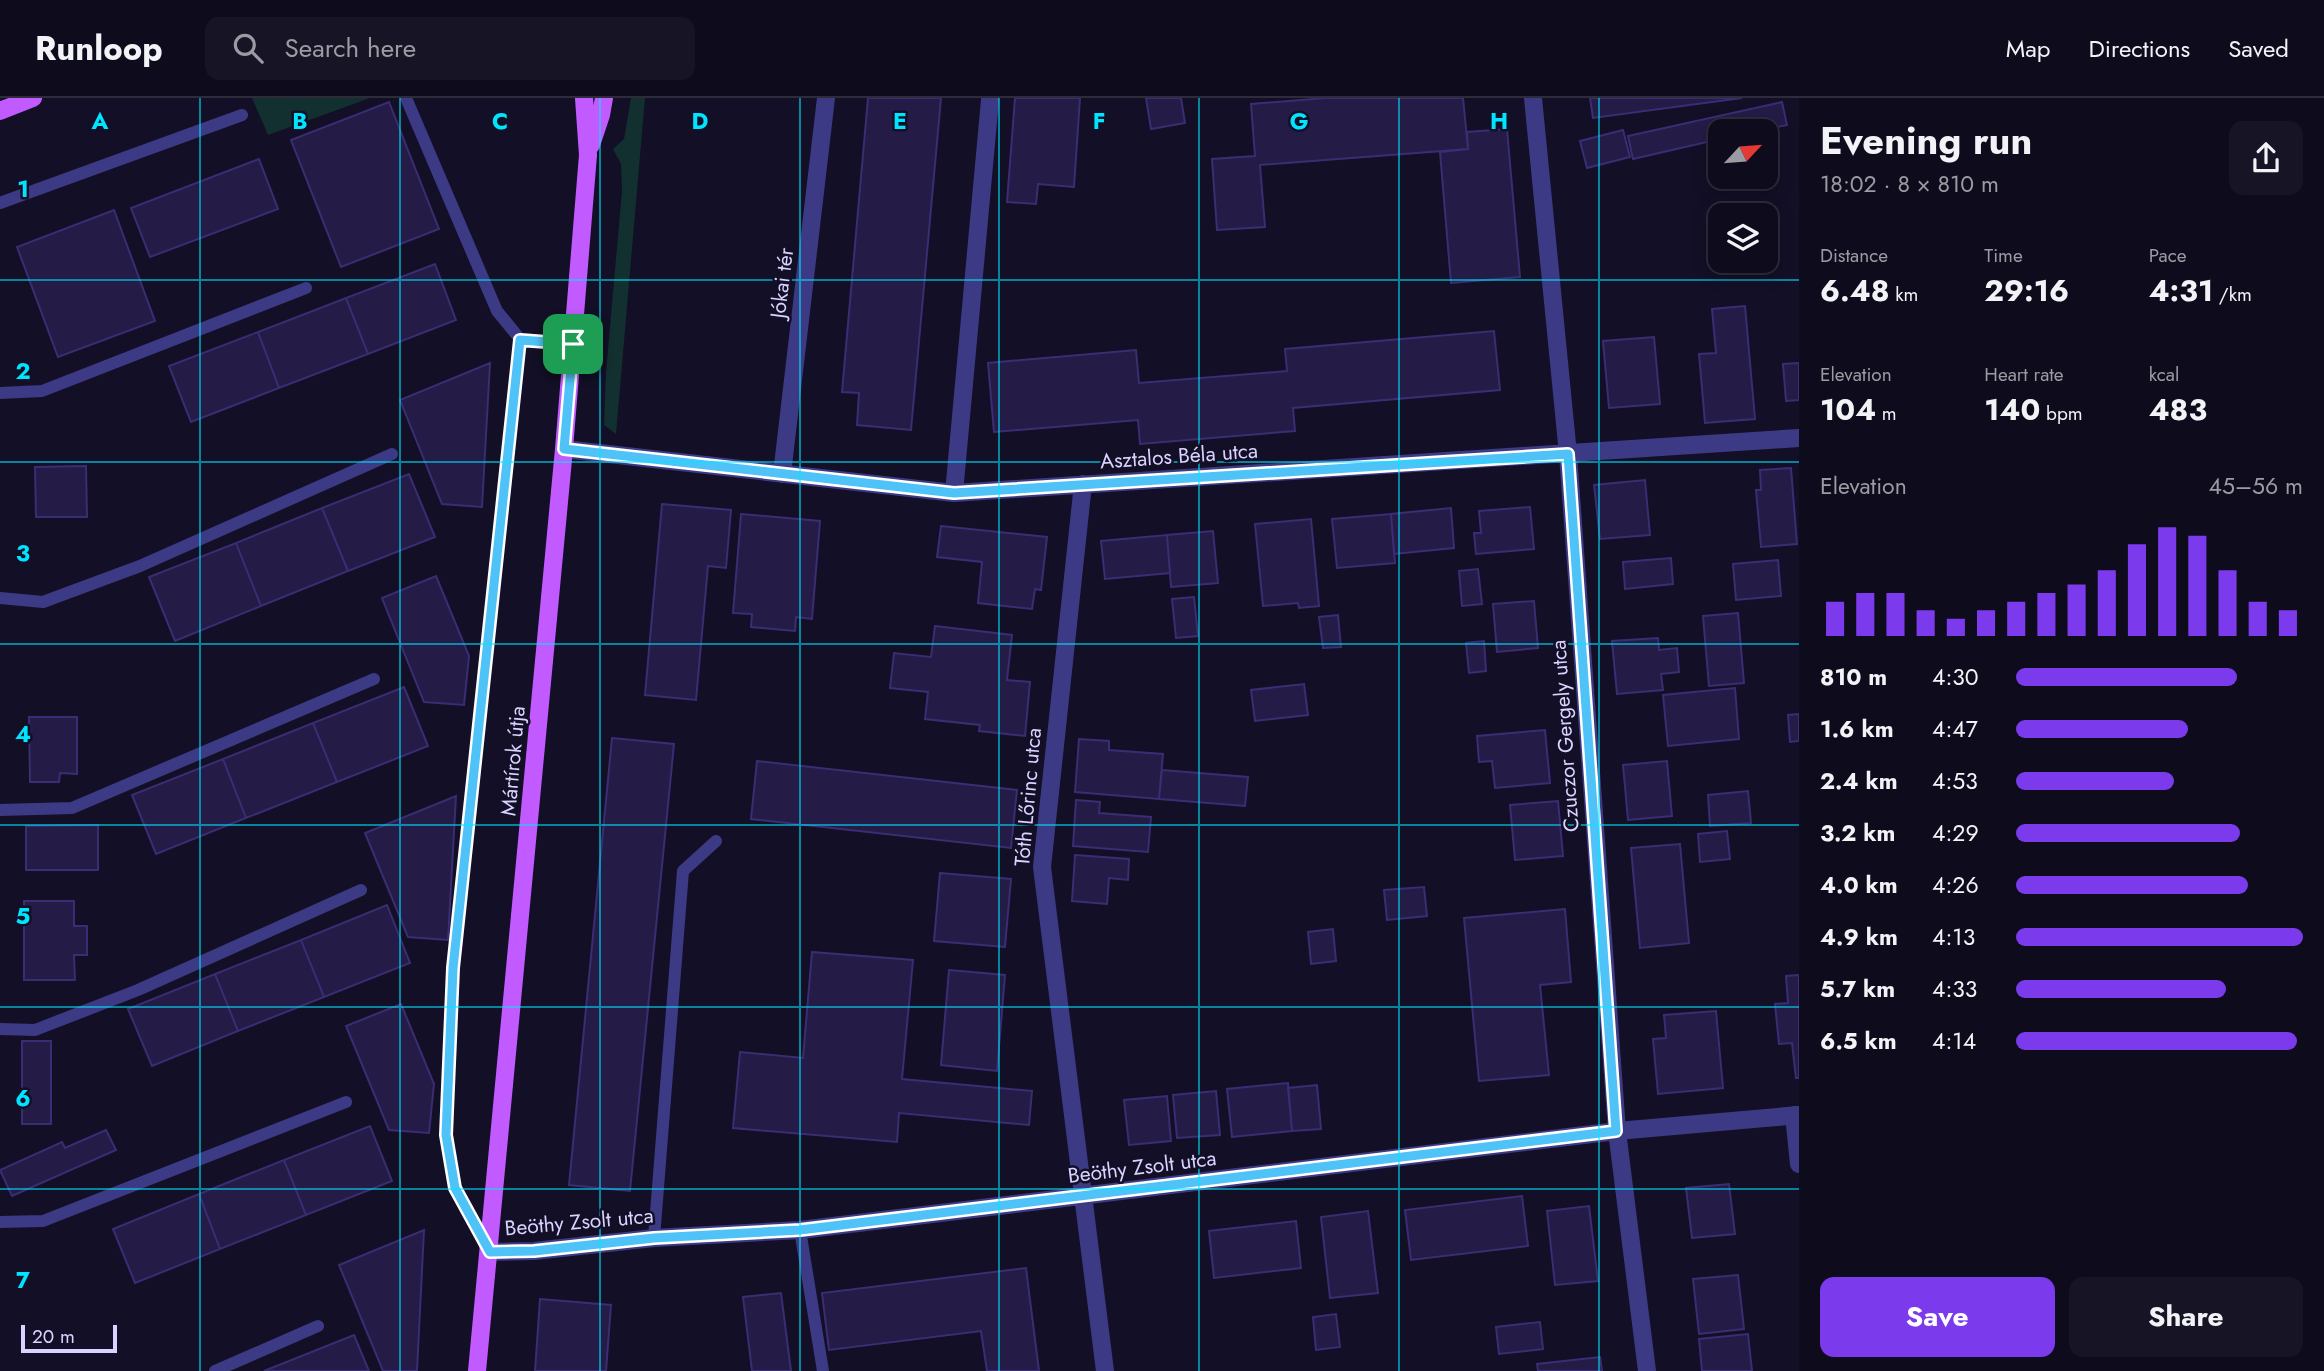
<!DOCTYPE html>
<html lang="en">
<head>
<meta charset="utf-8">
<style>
	body { margin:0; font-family:Jost,sans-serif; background:#171425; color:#f1f3f6; height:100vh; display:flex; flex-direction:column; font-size:26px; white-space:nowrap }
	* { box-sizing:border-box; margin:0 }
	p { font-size:23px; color:#9b9ba3 }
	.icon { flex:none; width:38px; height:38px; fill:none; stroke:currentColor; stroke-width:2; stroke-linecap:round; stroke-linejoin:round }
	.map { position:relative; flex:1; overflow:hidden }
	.panel { display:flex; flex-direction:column; background:#0e0b1c; width:525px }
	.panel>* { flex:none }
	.needle { width:46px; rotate:64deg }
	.controls { position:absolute; left:1708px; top:21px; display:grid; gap:14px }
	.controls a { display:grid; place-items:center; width:70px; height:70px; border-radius:14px; background:#0e0b1c; box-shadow:0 4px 18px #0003,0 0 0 2px #2e2b3b; font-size:35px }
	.scale { position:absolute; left:21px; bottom:18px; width:96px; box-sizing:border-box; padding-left:7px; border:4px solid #d9d4ff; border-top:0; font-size:19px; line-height:24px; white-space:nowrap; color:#d9d4ff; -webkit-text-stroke:5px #130f26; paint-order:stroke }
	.pin { position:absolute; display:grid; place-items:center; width:60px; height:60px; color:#fff; margin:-30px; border-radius:14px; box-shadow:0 4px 10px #0006 }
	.round { display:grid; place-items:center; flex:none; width:74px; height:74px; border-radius:14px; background:#171425 }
	.overview { display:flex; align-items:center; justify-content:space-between; height:119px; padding:0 21px }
	h1 { font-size:38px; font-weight:700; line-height:52px }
	.metrics { display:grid; grid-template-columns:repeat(3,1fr); gap:10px; height:119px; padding:7px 21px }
	.metrics div { display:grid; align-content:center }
	.metrics b { font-size:30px; font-weight:700 }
	.metrics small { font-size:19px; font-weight:400 }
	.metrics p { font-size:19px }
	.chart { height:196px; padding:14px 21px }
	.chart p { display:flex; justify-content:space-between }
	.chart svg { width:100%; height:126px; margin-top:7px; stroke:#7c3aed; stroke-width:6 }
	.action { display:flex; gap:14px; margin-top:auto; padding:14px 21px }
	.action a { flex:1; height:80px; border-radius:14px; background:#7c3aed; color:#fff; font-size:28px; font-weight:700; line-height:80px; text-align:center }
	.action a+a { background:#171425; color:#f1f3f6 }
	ul { padding:0 21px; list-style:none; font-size:23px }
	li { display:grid; grid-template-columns:112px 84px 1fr; align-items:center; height:52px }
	li i { height:18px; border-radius:9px; background:#7c3aed }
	header { display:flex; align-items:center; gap:42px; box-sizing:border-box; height:98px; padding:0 35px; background:#0e0b1c; border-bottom:2px solid #2e2b3b }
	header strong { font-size:33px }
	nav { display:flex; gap:38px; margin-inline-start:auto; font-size:24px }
	.search { width:490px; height:63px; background:#171425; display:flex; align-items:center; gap:18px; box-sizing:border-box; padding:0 24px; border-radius:14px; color:#9b9ba3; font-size:26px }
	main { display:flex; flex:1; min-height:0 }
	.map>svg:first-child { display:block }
	.green { fill:#12302f }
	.building { fill:#241b47; stroke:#3b2d73; stroke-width:2 }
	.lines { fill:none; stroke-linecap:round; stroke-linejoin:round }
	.service { stroke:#3d3a85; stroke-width:12 }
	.minor { stroke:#3d3a85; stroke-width:18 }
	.primary { stroke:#c25bff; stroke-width:18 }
	.route-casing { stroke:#fff; stroke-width:14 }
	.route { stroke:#4fc3f7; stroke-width:9 }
	.grid { fill:none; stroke:#00e5ff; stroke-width:2; stroke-opacity:0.55 }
	.labels { text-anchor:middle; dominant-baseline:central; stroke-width:5; stroke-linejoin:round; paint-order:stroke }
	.street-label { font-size:21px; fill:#d9d4ff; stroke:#130f26 }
	.grid-label { font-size:23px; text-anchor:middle; font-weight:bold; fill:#00e5ff; stroke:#130f26; stroke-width:5; stroke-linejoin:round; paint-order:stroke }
</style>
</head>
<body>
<header>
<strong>Runloop</strong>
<div class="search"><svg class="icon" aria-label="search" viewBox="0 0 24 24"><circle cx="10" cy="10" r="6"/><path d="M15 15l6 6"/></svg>Search here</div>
<nav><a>Map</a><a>Directions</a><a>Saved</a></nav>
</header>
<main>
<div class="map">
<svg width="1799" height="1273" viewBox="0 0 1799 1273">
	<rect width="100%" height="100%" fill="#130f26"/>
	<!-- green -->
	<path class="green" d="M252 0H370L268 37Z
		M631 0H645L616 336 604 327 606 274 622 93 621 66 613 51 624 41Z"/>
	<!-- building -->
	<path class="building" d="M868 0H941L911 332 857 327 859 295 842 294Z
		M1015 0H1080L1074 89 1038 86 1036 106 1007 104Z
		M1146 0H1181L1185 25 1151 31Z
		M1326 0H1463L1468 51 1260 67 1265 129 1217 132 1212 61 1255 58 1251 6Z
		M1590 0H1742L1593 20Z
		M389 4 439 131 341 169 291 42Z
		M1782 4 1787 27 1757 33H1720V41L1633 61 1628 38Z
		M1507 31 1520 179 1451 185 1440 54 1468 51 1467 34Z
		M1623 32 1630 59 1587 70 1580 43Z
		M259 61 278 111 150 159 131 110Z
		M114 112 155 223 58 259 17 149Z
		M435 166 456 222 368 256 346 200Z
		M346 200 368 256 279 290 258 234Z
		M1745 208 1755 321 1705 325 1699 256 1716 255 1712 211Z
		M1494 233 1500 292 1293 310 1295 333 1140 346 1138 322 994 334 988 265 1136 252 1139 285 1287 273 1285 251Z
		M258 234 279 290 191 324 169 268Z
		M1654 239 1660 306 1609 310 1603 243Z
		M490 265 482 409 442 406 400 302Z
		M1799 265V302L1786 303 1783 266Z
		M86 368 87 419H36L35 369Z
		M1791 370 1797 446 1761 449 1756 392H1761L1760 372Z
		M409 376 435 439 348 473 322 410Z
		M1645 382 1650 437 1600 441 1594 387Z
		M662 406 731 412 726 470 708 468 696 602 645 597Z
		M1530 409 1534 451 1476 456 1474 435H1481L1479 413Z
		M322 410 348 473 261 508 236 445Z
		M1451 410 1454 450 1394 456 1391 416Z
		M741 416 820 423 812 521 796 519 795 533 751 529 752 516 733 515Z
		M1391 416 1395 465 1337 470 1332 421Z
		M1311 421 1319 508 1299 510 1298 505 1263 508 1255 426Z
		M941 428 1047 439 1041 492 1035 491 1032 511 978 505 982 464 937 459Z
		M1213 433 1218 485 1171 489 1167 437Z
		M1167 437 1170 475 1105 481 1101 443Z
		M236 445 261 508 175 543 149 479Z
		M1671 460 1673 486 1625 491 1623 464Z
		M1778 462 1781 498 1736 502 1733 466Z
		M1478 471 1482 506 1462 508 1459 473Z
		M436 478 469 558 464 607 424 604 382 500Z
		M1194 499 1198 538 1176 540 1172 501Z
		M1534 503 1538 550 1497 554 1493 506Z
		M1738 515 1744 585 1709 588 1703 518Z
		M1338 517 1341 549 1323 550 1319 519Z
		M935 528 1012 537 1007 582 1030 584 1025 638 979 633 980 627 925 621 928 594 890 590 894 555 931 559Z
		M1658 540 1659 552 1677 550 1679 574 1661 576 1663 592 1617 596 1612 543Z
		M1484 543 1486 573 1469 575 1466 545Z
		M1304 586 1308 617 1255 623 1251 592Z
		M404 589 428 648 337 684 313 625Z
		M1735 590 1739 641 1668 648 1663 597Z
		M1799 616V643L1790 644 1788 617Z
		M29 619H77V676L60 675 59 684H30Z
		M313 625 337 684 246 720 223 661Z
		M1545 632 1550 685 1495 690 1492 663 1479 664 1477 638Z
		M612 640 674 646 630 1093 569 1087Z
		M1079 641 1109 643V652L1163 656 1159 701 1075 694Z
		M223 661 246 720 156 756 132 697Z
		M757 663 1017 692 1011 750 751 721Z
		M1667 663 1672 718 1628 722 1623 667Z
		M1162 672 1248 679 1245 708 1159 701Z
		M1748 693 1751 725 1710 728 1708 697Z
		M456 698 448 842 408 839 365 735Z
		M1076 702 1100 704 1099 715 1151 719 1148 754 1073 748Z
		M1558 703 1563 758 1515 762 1510 707Z
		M98 727V772H26V728Z
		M1727 733 1730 761 1700 764 1698 736Z
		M1680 746 1689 845 1640 850 1631 750Z
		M1075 757 1129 761 1128 782 1109 780 1107 806 1072 803Z
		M940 775 1011 781 1005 849 934 843Z
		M1424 789 1427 818 1387 822 1384 792Z
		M24 803H74V828H87V857H74L75 882H24Z
		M387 807 410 865 324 899 301 842Z
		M1565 811 1571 884 1540 887 1549 977 1479 983 1464 820Z
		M1333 831 1336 863 1311 866 1308 834Z
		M301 842 324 899 238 933 215 876Z
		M812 854 913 862 902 981 1032 993 1029 1027 899 1015 897 1044 733 1030 740 954 803 960Z
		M949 872 1005 877 997 973 941 967Z
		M215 876 238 933 152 968 128 911Z
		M1799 877V980H1796L1792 945 1779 946 1775 906 1788 905 1786 878Z
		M401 906 434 986 429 1035 389 1032 346 928Z
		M1716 913 1723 990 1658 996 1653 941 1666 940 1664 917Z
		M22 943H51V1026H22Z
		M1288 985 1292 1033 1232 1039 1227 991Z
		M1317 987 1321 1031 1292 1033 1288 990Z
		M1216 993 1220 1037 1177 1040 1173 997Z
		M1167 998 1171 1043 1129 1047 1124 1002Z
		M370 1028 392 1083 306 1117 284 1062Z
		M106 1032 116 1052 12 1098 0 1072 62 1044 65 1050Z
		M284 1062 306 1117 220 1151 199 1096Z
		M1729 1086 1735 1136 1692 1140 1686 1090Z
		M199 1096 220 1151 135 1185 113 1131Z
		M1522 1098 1528 1148 1411 1162 1405 1112Z
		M1589 1108 1598 1183 1555 1187 1547 1113Z
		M1368 1113 1378 1195 1330 1200 1321 1119Z
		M1296 1123 1301 1170 1214 1180 1209 1133Z
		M424 1132 417 1273H383L339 1167Z
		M1026 1170 1039 1273H987L981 1233 829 1252 822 1195Z
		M1738 1177 1744 1231 1699 1236 1693 1181Z
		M781 1195 791 1273H752L743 1199Z
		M540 1201 611 1207 606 1273H535Z
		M1336 1216 1340 1249 1316 1252 1313 1219Z
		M1540 1224 1543 1251 1499 1256 1496 1229Z
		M1748 1236 1752 1273H1702L1699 1241Z
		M354 1237 369 1273H264Z
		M1600 1259 1602 1273H1538L1537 1266Z"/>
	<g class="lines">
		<!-- service -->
		<path class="service" d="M406 0 497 213 520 241
			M0 105 242 17
			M0 295 42 293 306 190
			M0 500 43 504 140 468 392 356
			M0 712 72 710 374 581
			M0 931 35 932 138 892 361 792
			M0 1124 43 1123 346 1004
			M800 1132 823 1273
			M654 1140 683 773 716 743
			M488 1152 455 1090 446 1037 453 870 520 241 573 245
			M215 1273 318 1228"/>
		<!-- minor -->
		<path class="minor" d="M1533 0 1568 356 1617 1033 1647 1273
			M564 351 954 395 1799 340
			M782 376 826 0
			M1083 386 1042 769 1105 1273
			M954 395 990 2
			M1794 1017 1799 1066
			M490 1154 534 1153 654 1140 800 1132 1617 1033 1799 1017"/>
		<!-- primary -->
		<path class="primary" d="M0 13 33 0
			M591 47 601 17 604 0
			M477 1273 564 351 588 57 584 0"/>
	</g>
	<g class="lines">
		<!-- route casing -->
		<g class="route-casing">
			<path id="route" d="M520 242 573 246 564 351 954 395 1568 356 1616 1033 800 1132 654 1140 534 1153 490 1154 455 1090 446 1037 453 870Z"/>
		</g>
		<!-- route -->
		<use href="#route" class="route"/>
	</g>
	<!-- grid -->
	<path class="grid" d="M200 0V1273M400 0V1273M600 0V1273M800 0V1273M999 0V1273M1199 0V1273M1399 0V1273M1599 0V1273M0 182H1799M0 364H1799M0 546H1799M0 727H1799M0 909H1799M0 1091H1799"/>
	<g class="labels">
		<!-- street labels -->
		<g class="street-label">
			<text transform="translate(782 185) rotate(-83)">Jókai tér</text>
			<text transform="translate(1179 358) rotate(-4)">Asztalos Béla utca</text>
			<text transform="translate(1565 638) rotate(-94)">Czuczor Gergely utca</text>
			<text transform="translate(513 663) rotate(-85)">Mártírok útja</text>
			<text transform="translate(1028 699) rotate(-85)">Tóth Lőrinc utca</text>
			<text transform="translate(1142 1069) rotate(-7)">Beöthy Zsolt utca</text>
			<text transform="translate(579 1124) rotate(-5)">Beöthy Zsolt utca</text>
		</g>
	</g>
	<g class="grid-label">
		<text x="100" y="31">A</text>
		<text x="300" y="31">B</text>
		<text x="500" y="31">C</text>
		<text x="700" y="31">D</text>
		<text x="900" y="31">E</text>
		<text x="1099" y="31">F</text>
		<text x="1299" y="31">G</text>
		<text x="1499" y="31">H</text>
		<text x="23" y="99">1</text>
		<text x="23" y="281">2</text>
		<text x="23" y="463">3</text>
		<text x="23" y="644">4</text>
		<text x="23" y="826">5</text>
		<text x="23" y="1008">6</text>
		<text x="23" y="1190">7</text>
	</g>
</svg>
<div class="controls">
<a><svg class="needle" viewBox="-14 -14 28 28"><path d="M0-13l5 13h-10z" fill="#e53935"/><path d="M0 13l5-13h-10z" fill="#9b9ba3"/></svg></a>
<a><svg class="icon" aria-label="layers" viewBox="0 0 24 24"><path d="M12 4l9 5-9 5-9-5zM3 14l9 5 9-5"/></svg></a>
</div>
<div class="scale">20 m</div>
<div class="pin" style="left:573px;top:246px;background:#1e9e55"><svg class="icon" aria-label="arrive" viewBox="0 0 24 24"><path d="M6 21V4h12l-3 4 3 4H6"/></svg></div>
</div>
<section class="panel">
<div class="overview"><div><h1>Evening run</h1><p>18:02 · 8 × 810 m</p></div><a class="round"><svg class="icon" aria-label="share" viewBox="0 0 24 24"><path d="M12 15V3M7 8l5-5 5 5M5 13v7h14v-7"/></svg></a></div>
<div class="metrics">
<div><p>Distance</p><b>6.48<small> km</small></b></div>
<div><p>Time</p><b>29:16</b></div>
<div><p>Pace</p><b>4:31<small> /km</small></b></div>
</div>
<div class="metrics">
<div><p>Elevation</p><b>104<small> m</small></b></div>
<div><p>Heart rate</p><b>140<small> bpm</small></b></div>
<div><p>kcal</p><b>483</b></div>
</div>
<div class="chart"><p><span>Elevation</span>45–56 m</p>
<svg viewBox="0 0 160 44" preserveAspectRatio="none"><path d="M5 44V32M15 44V29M25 44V29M35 44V35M45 44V38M55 44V35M65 44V32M75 44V29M85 44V26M95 44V21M105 44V12M115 44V6M125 44V9M135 44V21M145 44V32M155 44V35"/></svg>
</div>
<ul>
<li><b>810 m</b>4:30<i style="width:77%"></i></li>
<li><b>1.6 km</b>4:47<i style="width:60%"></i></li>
<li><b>2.4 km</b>4:53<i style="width:55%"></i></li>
<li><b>3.2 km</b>4:29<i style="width:78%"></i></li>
<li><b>4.0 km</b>4:26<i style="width:81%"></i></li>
<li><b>4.9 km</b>4:13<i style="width:100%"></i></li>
<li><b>5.7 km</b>4:33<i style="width:73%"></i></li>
<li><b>6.5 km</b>4:14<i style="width:98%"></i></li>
</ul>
<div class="action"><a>Save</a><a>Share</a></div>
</section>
</main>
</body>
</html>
